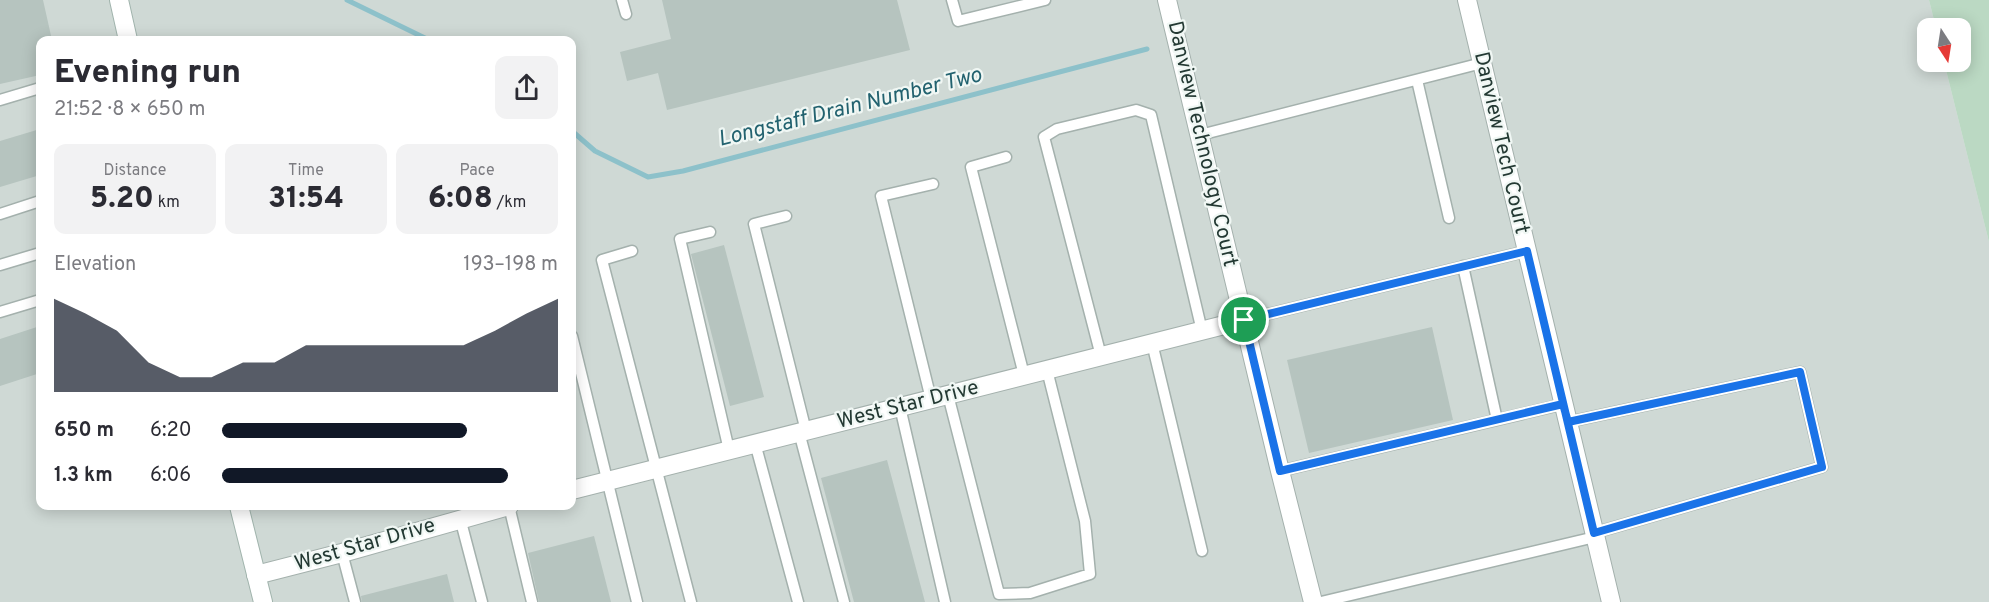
<!DOCTYPE html>
<html lang="en">
<head>
<meta charset="utf-8">
<style>
	body { margin:0; font-family:Overpass,sans-serif; background:#f2f2f3; color:#2b2b33; height:100vh; display:flex; flex-direction:column; font-size:22px; white-space:nowrap }
	* { box-sizing:border-box; margin:0 }
	p { font-size:20px; color:#7c7c81 }
	.icon { flex:none; width:33px; height:33px; fill:none; stroke:currentColor; stroke-width:2; stroke-linecap:round; stroke-linejoin:round }
	.map { position:relative; flex:1; overflow:hidden }
	.side { position:absolute; left:36px; top:36px; width:540px; height:474px; display:flex; flex-direction:column; background:#fff; border-radius:12px; box-shadow:0 3px 15px #0003 }
	.side>* { flex:none }
	.needle { width:39px; rotate:168deg }
	.fabs { position:absolute; left:1917px; top:18px; display:grid; gap:12px }
	.fabs a { display:grid; place-items:center; width:54px; height:54px; border-radius:12px; background:#fff; box-shadow:0 3px 15px #0003; font-size:30px }
	.pin { position:absolute; display:grid; place-items:center; width:51px; height:51px; color:#fff; margin:-26px; border:3px solid #fff; border-radius:50%; box-shadow:0 2px 6px #0007 }
	.round { display:grid; place-items:center; flex:none; width:63px; height:63px; border-radius:12px; background:#f2f2f3 }
	.overview { display:flex; align-items:center; justify-content:space-between; height:102px; padding:0 18px }
	h1 { font-size:33px; font-weight:800; line-height:45px }
	.stats { display:grid; grid-template-columns:repeat(3,1fr); gap:9px; height:102px; padding:6px 18px }
	.stats div { display:grid; align-content:center; border-radius:12px; background:#f2f2f3; text-align:center }
	.stats b { font-size:30px; font-weight:800 }
	.stats small { font-size:16px; font-weight:400 }
	.stats p { font-size:16px }
	.chart { height:168px; padding:12px 18px }
	.chart p { display:flex; justify-content:space-between }
	.chart svg { width:100%; height:108px; margin-top:6px; fill:#111827; opacity:.7 }
	ul { padding:0 18px; list-style:none; font-size:20px }
	li { display:grid; grid-template-columns:96px 72px 1fr; align-items:center; height:45px }
	li i { height:15px; border-radius:8px; background:#111827 }
	.map>svg:first-child { display:block }
	.built { fill:#cfd9d5; fill-rule:evenodd }
	.green { fill:#bbd9c3 }
	.lines { fill:none; stroke-linecap:round; stroke-linejoin:round }
	.stream { stroke:#8dc1ca; stroke-width:5 }
	.building { fill:#b6c4bf }
	.lane-casing { stroke:#a4b1ad; stroke-width:13 }
	.street-casing { stroke:#a4b1ad; stroke-width:20 }
	.secondary-casing { stroke:#a1b4ad; stroke-width:20 }
	.lane { stroke:#fff; stroke-width:10 }
	.street { stroke:#fff; stroke-width:18 }
	.secondary { stroke:#fff; stroke-width:18 }
	.route-casing { stroke:#fff; stroke-width:12 }
	.route { stroke:#1a73e8; stroke-width:8 }
	.labels { text-anchor:middle; dominant-baseline:central; stroke-width:4.5; stroke-linejoin:round; paint-order:stroke }
	.street-label { font-size:21px; fill:#233933; stroke:#f0f7f4 }
	.water-label { font-size:22px; font-style:italic; fill:#22626f; stroke:#f0f7f4 }
</style>
</head>
<body>
<div class="map">
<svg width="1989" height="602" viewBox="0 0 1989 602">
	<rect width="100%" height="100%" fill="#e0eae6"/>
	<!-- built -->
	<path class="built" d="M0 0H1929L1936 28H1928V62H1944L1989 242V602H0ZM40 40H572V506H40Z"/>
	<!-- green -->
	<path class="green" d="M1929 0H1989V242L1944 62H1960V28H1936Z"/>
	<g class="lines">
		<!-- stream -->
		<path class="stream" d="M347 0 429 40
			M572 131 595 151 648 177 683 171 1147 49"/>
	</g>
	<!-- building -->
	<path class="building" d="M0 0H43L52 40H40V75L0 84Z
		M662 0H897L910 50 667 110 658 73 627 81 620 52 671 39Z
		M40 129V175L0 187V141Z
		M724 245 764 397 730 406 691 254Z
		M40 326V373L0 386V339Z
		M1432 327 1453 420 1309 453 1287 360Z
		M887 460 925 602H854L821 478Z
		M594 536 611 602H539L528 553Z
		M447 574 454 602H362L361 596Z"/>
	<g class="lines">
		<!-- lane casing -->
		<g class="lane-casing">
			<path id="lane" d="M622 0 626 14
				M952 0 958 21 1045 0
				M1417 80 1449 218
				M0 100 40 88
				M1200 135 1482 63
				M1006 157 971 167 1024 375
				M0 214 40 201
				M786 216 754 224 806 431
				M710 232 680 239 729 450
				M632 251 602 260 691 602
				M0 265 40 253
				M1463 266 1497 420
				M0 312 40 300
				M1244 320 1527 251
				M572 336 637 602
				M1152 343 1202 551
				M1101 356 1044 137 1057 129 1136 110 1151 115 1202 331
				M948 395 999 594 1030 593 1090 574 1085 521 1047 370
				M931 399 881 196 933 184
				M900 407 945 602
				M1568 422 1800 372 1822 467 1594 533
				M799 432 844 602
				M755 443 798 602
				M1280 471 1564 404
				M509 506 532 602
				M460 518 482 602
				M342 553 355 602
				M1321 602 1595 537"/>
		</g>
		<!-- street casing -->
		<g class="street-casing">
			<path id="street" d="M1167 0 1280 471 1313 602
				M1467 0 1611 602
				M572 490 1244 320
				M256 575 342 553 509 506"/>
		</g>
		<!-- secondary casing -->
		<g class="secondary-casing">
			<path id="secondary" d="M119 0 128 40
				M239 506 263 602"/>
		</g>
		<!-- lane -->
		<use href="#lane" class="lane"/>
		<!-- street -->
		<use href="#street" class="street"/>
		<!-- secondary -->
		<use href="#secondary" class="secondary"/>
	</g>
	<g class="lines">
		<!-- route casing -->
		<g class="route-casing">
			<path id="route" d="M1244 320 1280 471 1563 404 1568 422 1800 372 1822 467 1594 533 1527 251 1244 320"/>
		</g>
		<!-- route -->
		<use href="#route" class="route"/>
	</g>
	<g class="labels">
		<!-- street labels -->
		<g class="street-label">
			<text transform="translate(1501 143) rotate(77)">Danview Tech Court</text>
			<text transform="translate(1202 144) rotate(77)">Danview Technology Court</text>
			<text transform="translate(908 405) rotate(-14)">West Star Drive</text>
			<text transform="translate(365 545) rotate(-16)">West Star Drive</text>
		</g>
		<!-- water labels -->
		<g class="water-label">
			<text transform="translate(850 108) rotate(-14)">Longstaff Drain Number Two</text>
		</g>
	</g>
</svg>
<div class="fabs">
<a><svg class="needle" viewBox="-14 -14 28 28"><path d="M0-13l5 13h-10z" fill="#e53935"/><path d="M0 13l5-13h-10z" fill="#7c7c81"/></svg></a>
</div>
<div class="pin" style="left:1244px;top:320px;background:#1e9e55"><svg class="icon" aria-label="arrive" viewBox="0 0 24 24"><path d="M6 21V4h12l-3 4 3 4H6"/></svg></div>
<section class="side">
<div class="overview"><div><h1>Evening run</h1><p>21:52 · 8 × 650 m</p></div><a class="round"><svg class="icon" aria-label="share" viewBox="0 0 24 24"><path d="M12 15V3M7 8l5-5 5 5M5 13v7h14v-7"/></svg></a></div>
<div class="stats">
<div><p>Distance</p><b>5.20<small> km</small></b></div>
<div><p>Time</p><b>31:54</b></div>
<div><p>Pace</p><b>6:08<small> /km</small></b></div>
</div>
<div class="chart"><p><span>Elevation</span>193–198 m</p>
<svg viewBox="0 0 160 44" preserveAspectRatio="none"><path d="M0 44V6L10 12L20 19L30 32L40 38L50 38L60 32L70 32L80 25L90 25L100 25L110 25L120 25L130 25L140 19L150 12L160 6V44z"/></svg>
</div>
<ul>
<li><b>650 m</b>6:20<i style="width:73%"></i></li>
<li><b>1.3 km</b>6:06<i style="width:85%"></i></li>
</ul>
</section>
</div>
</body>
</html>
